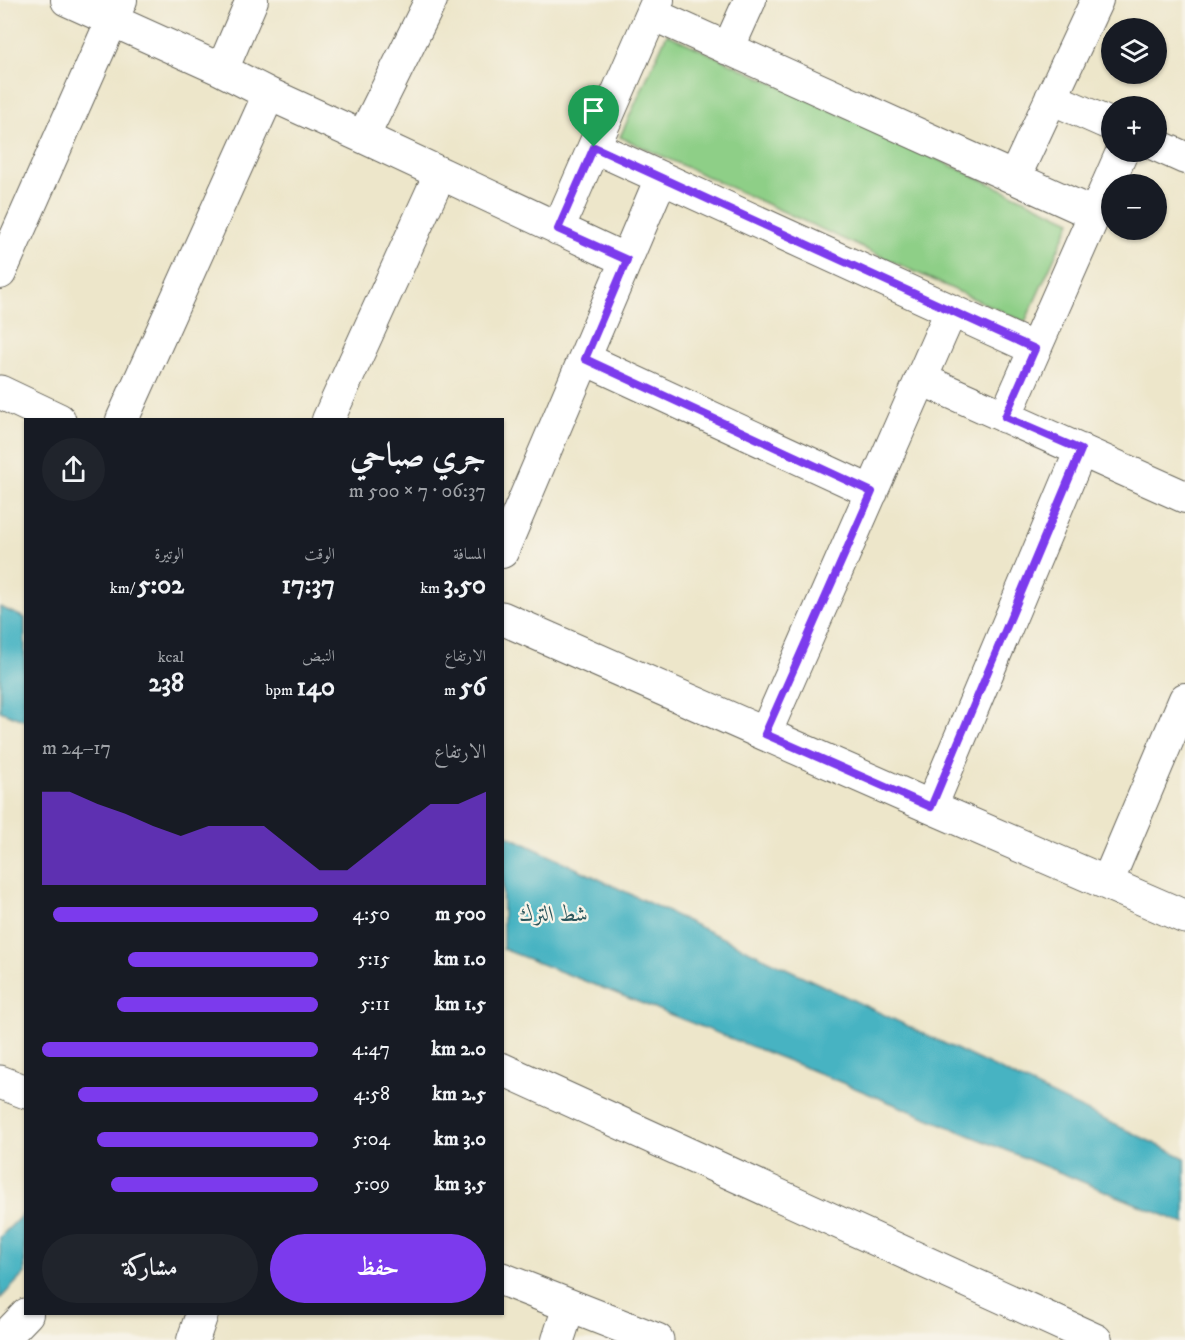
<!DOCTYPE html>
<html lang="ar">
<head>
<meta charset="utf-8">
<style>
	body { margin:0; font-family:"IM FELL DW Pica",Amiri,serif; background:#20242c; color:#f1f3f6; direction:rtl; height:100vh; display:flex; flex-direction:column; font-size:22px; white-space:nowrap }
	* { box-sizing:border-box; margin:0 }
	p { font-size:20px; color:#9ea1a6 }
	.icon { flex:none; width:33px; height:33px; fill:none; stroke:currentColor; stroke-width:2; stroke-linecap:round; stroke-linejoin:round }
	.map { position:relative; flex:1; overflow:hidden; direction:ltr }
	.side { position:absolute; left:24px; top:418px; width:480px; height:897px; display:flex; flex-direction:column; background:#171b24; border-radius:0px; box-shadow:0 2px 4px #0004; direction:rtl }
	.side>* { flex:none }
	.controls { position:absolute; left:1101px; top:18px; display:grid; gap:12px }
	.controls a { display:grid; place-items:center; width:66px; height:66px; border-radius:50%; background:#171b24; box-shadow:0 2px 4px #0004; font-size:30px }
	.pin { position:absolute; display:grid; place-items:center; width:51px; height:51px; color:#fff; margin:-62px -26px; border-radius:50% 50% 50% 0; rotate:-45deg; box-shadow:0 0 6px #0007 }
	.pin .icon { rotate:45deg }
	.round { display:grid; place-items:center; flex:none; width:63px; height:63px; border-radius:32px; background:#20242c }
	.headline { display:flex; align-items:center; justify-content:space-between; height:102px; padding:0 18px }
	h1 { font-size:33px; font-weight:800; line-height:45px }
	.metrics { display:grid; grid-template-columns:repeat(3,1fr); gap:9px; height:102px; padding:6px 18px }
	.metrics div { display:grid; align-content:center }
	.metrics b { font-size:26px; font-weight:800 }
	.metrics small { font-size:16px; font-weight:400 }
	.metrics p { font-size:16px }
	.chart { height:168px; padding:12px 18px }
	.chart p { display:flex; justify-content:space-between }
	.chart svg { width:100%; height:108px; margin-top:6px; fill:#7c3aed; opacity:.7 }
	.button { display:flex; gap:12px; margin-top:auto; padding:12px 18px }
	.button a { flex:1; height:69px; border-radius:36px; background:#7c3aed; color:#fff; font-size:24px; font-weight:800; line-height:69px; text-align:center }
	.button a+a { background:#20242c; color:#f1f3f6 }
	ul { padding:0 18px; list-style:none; font-size:20px }
	li { display:grid; grid-template-columns:96px 72px 1fr; align-items:center; height:45px }
	li i { height:15px; border-radius:8px; background:#7c3aed }
	.map>svg:first-child { display:block }
	.green { fill:#8ecf87; stroke:#557652; stroke-width:1.5 }
	.water { fill:#46b3c2; stroke:#31686f; stroke-width:1.5 }
	.lines { fill:none; stroke-linecap:round; stroke-linejoin:round }
	.street-casing { stroke:#656359; stroke-width:34 }
	.secondary-casing { stroke:#656359; stroke-width:35 }
	.primary-casing { stroke:#656359; stroke-width:35 }
	.street { stroke:#fff; stroke-width:32 }
	.secondary { stroke:#fff; stroke-width:33 }
	.primary { stroke:#fff; stroke-width:33 }
	.route-casing { stroke:#fff; stroke-width:12 }
	.route { stroke:#7c3aed; stroke-width:8 }
	.labels { text-anchor:middle; dominant-baseline:central; stroke-width:4.5; stroke-linejoin:round; paint-order:stroke }
	.water-label { font-size:22px; font-style:italic; fill:#2d585e; stroke:#f7f3e8 }
</style>
</head>
<body>
<div class="map">
<svg width="1185" height="1340" viewBox="0 0 1185 1340">
	<rect width="100%" height="100%" fill="#f7f3e8"/>
	<filter id="ink" filterUnits="userSpaceOnUse"><feTurbulence type="fractalNoise" baseFrequency=".0167" numOctaves="2"/><feDisplacementMap in="SourceGraphic" scale="12" xChannelSelector="R" yChannelSelector="G"/><feConvolveMatrix kernelMatrix="1 2 1 2 8 2 1 2 1" color-interpolation-filters="sRGB"/></filter>
	<filter id="wash" filterUnits="userSpaceOnUse"><feTurbulence type="fractalNoise" baseFrequency=".008" numOctaves="4" result="noise"/><feDisplacementMap in="SourceGraphic" scale="24" xChannelSelector="R" yChannelSelector="G"/><feGaussianBlur stdDeviation="1.35" result="paint"/><feColorMatrix in="noise" values="0 0 0 0 0 0 0 0 0 0 0 0 0 0 0 0 0 1.4 0 .05"/><feComposite in="paint" operator="in"/></filter>
	<g filter="url(#wash)">
		<rect width="100%" height="100%" fill="#ede6ca"/>
		<!-- green -->
		<path class="green" d="M667 34 1071 221 1025 322 620 137Z"/>
		<!-- water -->
		<path class="water" d="M0 607 25 618V721L0 711Z
			M502 833 1185 1158V1224L799 1065 503 949Z
			M25 1212V1273L0 1299V1237Z"/>
	</g>
	<g filter="url(#ink)">
		<g class="lines">
			<!-- street casing -->
			<g class="street-casing">
				<path id="street" d="M67 0 222 70 269 94 363 137 626 260
					M652 14 1094 214
					M728 49 750 0
					M222 70 252 0
					M1051 98 1112 125
					M363 137 431 0
					M1156 145 1185 158
					M594 147 1035 349
					M1014 178 1097 0
					M558 229 658 0
					M0 273 121 0
					M585 359 872 492
					M921 379 1185 497
					M1005 417 1122 152
					M122 420 269 94
					M328 420 440 174
					M502 552 661 178
					M765 734 951 311
					M931 807 1081 450
					M1107 883 1185 699
					M502 1069 1096 1340
					M2 1340 27 1314
					M193 1340 202 1314
					M558 1340 569 1306"/>
			</g>
			<!-- secondary casing -->
			<g class="secondary-casing">
				<path id="secondary" d="M0 392 59 420
					M502 618 931 807 1185 917"/>
			</g>
			<!-- primary casing -->
			<g class="primary-casing">
				<path id="primary" d="M0 1082 26 1092
					M502 1279 657 1340"/>
			</g>
			<!-- street -->
			<use href="#street" class="street"/>
			<!-- secondary -->
			<use href="#secondary" class="secondary"/>
			<!-- primary -->
			<use href="#primary" class="primary"/>
		</g>
	</g>
	<g class="lines" filter="url(#ink)">
		<!-- route casing -->
		<g class="route-casing">
			<path id="route" d="M594 147 1035 349 1005 417 1081 450 931 807 765 734 872 492 585 359 627 260 558 229Z"/>
		</g>
		<!-- route -->
		<use href="#route" class="route"/>
	</g>
	<g class="labels">
		<!-- water labels -->
		<g class="water-label">
			<text x="554" y="914">شط الترك</text>
		</g>
	</g>
</svg>
<div class="controls">
<a><svg class="icon" aria-label="layers" viewBox="0 0 24 24"><path d="M12 4l9 5-9 5-9-5zM3 14l9 5 9-5"/></svg></a>
<a>+</a>
<a>−</a>
</div>
<div class="pin" style="left:594px;top:147px;background:#1e9e55"><svg class="icon" aria-label="arrive" viewBox="0 0 24 24"><path d="M6 21V4h12l-3 4 3 4H6"/></svg></div>
<section class="side">
<div class="headline"><div><h1>جري صباحي</h1><p>06:37 · 7 × 500 m</p></div><a class="round"><svg class="icon" aria-label="share" viewBox="0 0 24 24"><path d="M12 15V3M7 8l5-5 5 5M5 13v7h14v-7"/></svg></a></div>
<div class="metrics">
<div><p>المسافة</p><b>3.50<small> km</small></b></div>
<div><p>الوقت</p><b>17:37</b></div>
<div><p>الوتيرة</p><b>5:02<small> /km</small></b></div>
</div>
<div class="metrics">
<div><p>الارتفاع</p><b>56<small> m</small></b></div>
<div><p>النبض</p><b>140<small> bpm</small></b></div>
<div><p>kcal</p><b>238</b></div>
</div>
<div class="chart"><p><span>الارتفاع</span>17–24 m</p>
<svg viewBox="0 0 160 44" preserveAspectRatio="none"><path d="M0 44V6L10 6L20 11L30 15L40 20L50 24L60 20L70 20L80 20L90 29L100 38L110 38L120 29L130 20L140 11L150 11L160 6V44z"/></svg>
</div>
<ul>
<li><b>500 m</b>4:50<i style="width:96%"></i></li>
<li><b>1.0 km</b>5:15<i style="width:69%"></i></li>
<li><b>1.5 km</b>5:11<i style="width:73%"></i></li>
<li><b>2.0 km</b>4:47<i style="width:100%"></i></li>
<li><b>2.5 km</b>4:58<i style="width:87%"></i></li>
<li><b>3.0 km</b>5:04<i style="width:80%"></i></li>
<li><b>3.5 km</b>5:09<i style="width:75%"></i></li>
</ul>
<div class="button"><a>حفظ</a><a>مشاركة</a></div>
</section>
</div>
</body>
</html>
